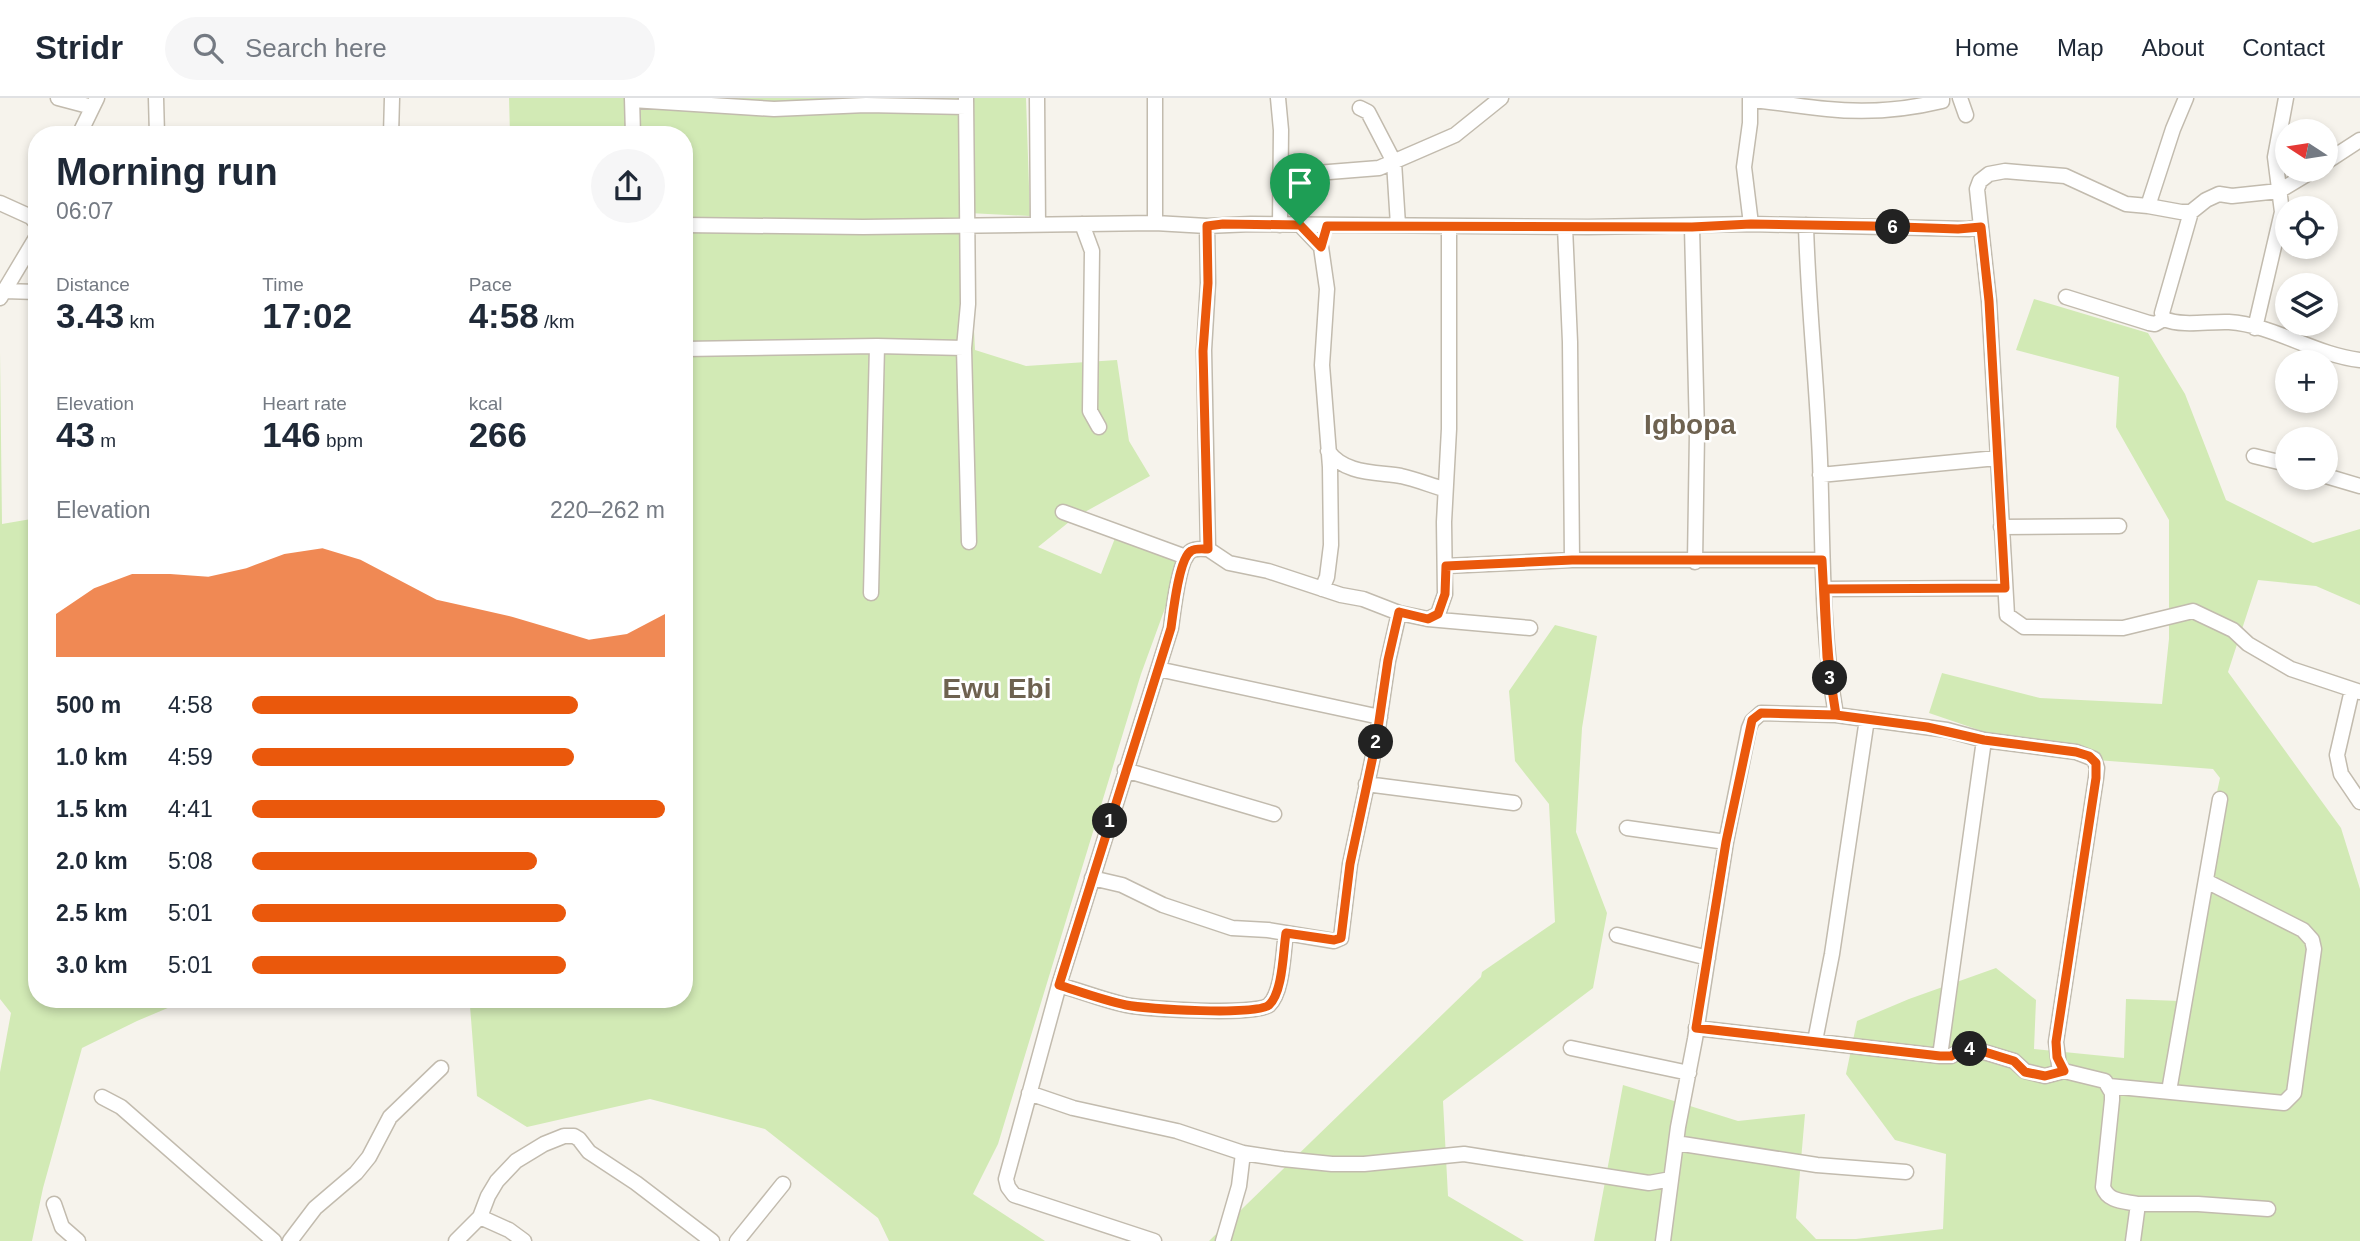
<!DOCTYPE html>
<html lang="en">
<head>
<meta charset="utf-8">
<style>
	body { margin:0; font-family:Helvetica,sans-serif; background:#f6f6f7; color:#1f2937; height:100vh; display:flex; flex-direction:column; font-size:26px; white-space:nowrap }
	* { box-sizing:border-box; margin:0 }
	p { font-size:23px; color:#747a83 }
	.icon { flex:none; width:38px; height:38px; fill:none; stroke:currentColor; stroke-width:2; stroke-linecap:round; stroke-linejoin:round }
	.map { position:relative; flex:1; overflow:hidden }
	.side { position:absolute; left:28px; top:28px; width:665px; height:882px; display:flex; flex-direction:column; background:#fff; border-radius:28px; box-shadow:0 4px 10px #0003 }
	.side>* { flex:none }
	.needle { width:46px; rotate:282deg }
	.buttons { position:absolute; left:2275px; top:21px; display:grid; gap:14px }
	.buttons a { display:grid; place-items:center; width:63px; height:63px; border-radius:50%; background:#fff; box-shadow:0 4px 10px #0003; font-size:35px }
	.pin { position:absolute; display:grid; place-items:center; width:60px; height:60px; color:#fff; margin:-72px -30px; border-radius:50% 50% 50% 0; rotate:-45deg; box-shadow:0 0 7px #0007 }
	.pin .icon { rotate:45deg }
	.km { position:absolute; width:35px; height:35px; margin:-18px; border-radius:50%; background:#222; color:#fff; font-size:19px; line-height:35px; text-align:center }
	.round { display:grid; place-items:center; flex:none; width:74px; height:74px; border-radius:37px; background:#f6f6f7 }
	.overview { display:flex; align-items:center; justify-content:space-between; height:119px; padding:0 28px }
	h1 { font-size:38px; font-weight:600; line-height:52px }
	.stats { display:grid; grid-template-columns:repeat(3,1fr); gap:10px; height:119px; padding:7px 28px }
	.stats div { display:grid; align-content:center }
	.stats b { font-size:35px; font-weight:600 }
	.stats small { font-size:19px; font-weight:400 }
	.stats p { font-size:19px }
	.chart { height:196px; padding:14px 28px }
	.chart p { display:flex; justify-content:space-between }
	.chart svg { width:100%; height:126px; margin-top:7px; fill:#ea580c; opacity:.7 }
	ul { padding:0 28px; list-style:none; font-size:23px }
	li { display:grid; grid-template-columns:112px 84px 1fr; align-items:center; height:52px }
	li i { height:18px; border-radius:9px; background:#ea580c }
	header { display:flex; align-items:center; gap:42px; box-sizing:border-box; height:98px; padding:0 35px; background:#fff; border-bottom:2px solid #e0e1e3 }
	header strong { font-size:33px }
	nav { display:flex; gap:38px; margin-inline-start:auto; font-size:24px }
	.search { width:490px; height:63px; background:#f6f6f7; display:flex; align-items:center; gap:18px; box-sizing:border-box; padding:0 24px; border-radius:38px; color:#747a83; font-size:26px }
	.map>svg:first-child { display:block }
	.green { fill:#d2eab5 }
	.lines { fill:none; stroke-linecap:round; stroke-linejoin:round }
	.minor-casing { stroke:#c2bbae; stroke-width:17 }
	.minor { stroke:#fff; stroke-width:14 }
	.route-casing { stroke:#fff; stroke-width:14 }
	.route { stroke:#ea580c; stroke-width:9 }
	.labels { text-anchor:middle; dominant-baseline:central; stroke-width:5; stroke-linejoin:round; paint-order:stroke }
	.quarter-label { font-size:28px; font-weight:bold; fill:#6e6250; stroke:#fff }
</style>
</head>
<body>
<header>
<strong>Stridr</strong>
<div class="search"><svg class="icon" aria-label="search" viewBox="0 0 24 24"><circle cx="10" cy="10" r="6"/><path d="M15 15l6 6"/></svg>Search here</div>
<nav><a>Home</a><a>Map</a><a>About</a><a>Contact</a></nav>
</header>
<div class="map">
<svg width="2360" height="1143" viewBox="0 0 2360 1143">
	<rect width="100%" height="100%" fill="#f6f3ec"/>
	<!-- green -->
	<path class="green" d="M509 0H1026L1030 118 968 115 975 252 1026 268 1117 262 1129 343 1150 378 1074 420 1038 449 1101 476 1117 435 1187 450 1141 576 998 1046 973 1096 1045 1143H889L878 1120 765 1031 650 1001 527 1029 477 998 470 908 463 901H684V37H510Z
		M2034 201 2148 235 2185 296 2226 402 2313 445 2360 431V507L2316 488 2258 482 2228 574 2341 730 2360 791V1143H1594L1623 987 1738 1023 1805 1016 1796 1120 1816 1141H1856L1943 1131 1946 1056 1895 1042 1846 976 1857 923 1909 901 1996 870 2036 902 2034 951 2124 960 2126 901 2180 903 2204 754 2220 680 2213 671 2058 659 1929 615 1942 575 2040 600 2162 606 2169 541V422L2116 329 2119 279 2016 252Z
		M0 254 2 426 37 420V901H189L137 923 82 950 43 1090 32 1143H0V974L11 915 0 901Z
		M1555 527 1597 538 1582 630 1576 734 1607 815 1593 890 1443 1003 1448 1098 1524 1143H1209L1481 879 1482 874 1555 824 1549 706 1515 663 1509 593Z"/>
	<g class="lines">
		<!-- minor casing -->
		<g class="minor-casing">
			<path id="minor" d="M58 0 92 9
				M156 0 157 37
				M632 0 633 37
				M966 0 968 206 964 250 969 444
				M1037 0 1038 127
				M1278 0 1281 32 1280 127
				M1750 0V25L1744 69 1751 126
				M1960 0 1966 17
				M632 2 774 11 866 7 966 9
				M1751 2C1777 4 1802 9 1827 11 1865 15 1905 12 1942 3V0
				M1360 10 1368 14 1394 64 1398 127
				M79 37 97 0
				M391 37 392 0
				M2326 64 2360 42
				M1279 78 1379 70 1455 37 1501 0
				M0 105 31 119 37 126
				M2148 108 2181 114H2191L2206 102 2219 96 2232 98 2279 93 2314 72
				M2191 114 2162 215 2164 221C2184 229 2208 223 2229 224 2274 227 2315 257 2360 262
				M1155 125V0
				M1082 126 1092 153 1090 313 1099 329
				M684 127 863 129 1155 125 1207 128 1251 126 1588 129 1751 126 1968 131 1981 129 1977 91 1980 83 1989 76 2005 73 2065 78 2126 106 2148 108 2173 31 2186 0
				M1300 127 1321 149 1327 191 1322 267 1330 369 1331 447 1327 479 1322 491
				M1806 127C1808 206 1817 283 1820 362 1823 447 1821 533 1836 617L1947 632 1984 642 2076 654 2094 661 2097 670 2096 680 2056 944 2059 967 2064 973 2105 983 2112 995V1002L2103 1089C2108 1104 2124 1103 2138 1106L2133 1143
				M1565 129 1570 244 1572 462
				M1692 129 1697 335 1695 464
				M1981 129 1989 203 2007 517 2024 529 2123 530 2193 513 2233 532 2248 546 2291 571 2360 594
				M4 193 37 194
				M2066 199 2149 225 2155 226 2164 221
				M0 200 37 138
				M2255 230 2282 114 2275 59 2286 0
				M684 251 877 248
				M1328 353C1344 376 1376 374 1401 378 1415 381 1430 387 1444 391
				M2254 358 2287 366
				M1820 377 1997 360
				M2326 378 2360 388
				M1063 414 1186 459
				M2001 429 2119 428
				M1208 451 1229 465 1268 473 1341 497 1363 501 1399 515 1428 521 1438 516 1445 496 1444 424 1449 331V128
				M1446 468 1572 462H1822
				M1825 491 2005 490
				M871 495 877 248 964 250
				M1428 521 1530 530
				M1158 571 1380 619
				M2352 592 2337 657 2341 676 2360 704
				M1125 672 1274 716
				M1366 686 1514 705
				M1627 730 1726 744
				M1092 780 1122 787 1163 807 1232 830 1268 832 1334 843 1341 840 1350 766 1376 644 1388 563 1399 515
				M1617 837 1708 860
				M1059 887C1081 893 1103 902 1126 907 1146 911 1256 918 1269 907 1283 894 1283 854 1286 835
				M1696 930 1940 958H1951L1962 952 1974 951 2014 963 2025 973 2045 978 2064 973
				M1815 943 1832 856 1867 621
				M1571 950 1689 975
				M1940 958 1984 642
				M2109 988 2284 1005 2294 995 2314 851 2312 842 2303 832 2206 783
				M2169 993 2220 701
				M1029 995 1073 1010 1177 1033 1243 1055 1283 1061 1332 1066H1364L1464 1056 1649 1085 1671 1081
				M102 999 121 1009 274 1143
				M1676 1045 1817 1067 1906 1074
				M54 1106 62 1129 78 1143
				M2138 1106H2198L2268 1111
				M480 1119 509 1132 524 1143
				M290 1143 315 1110 356 1075 369 1059 390 1019 441 970
				M456 1143 480 1119 488 1098 497 1083 516 1063 544 1046 564 1038H574L579 1041 589 1054 636 1085 712 1143
				M737 1143 783 1086
				M1154 1143 1014 1097 1008 1089 1006 1081 1059 887 1171 530C1173 515 1179 460 1191 453 1195 450 1203 451 1208 451L1204 252 1208 185 1207 128
				M1223 1143 1239 1088 1243 1055
				M1663 1143 1678 1029 1695 941 1726 744 1749 630 1752 623 1761 615 1836 617"/>
		</g>
		<!-- minor -->
		<use href="#minor" class="minor"/>
	</g>
	<g class="lines">
		<!-- route casing -->
		<g class="route-casing">
			<path id="route" d="M1300 127 1223 126 1207 128 1208 185 1203 253 1208 451C1203 451 1195 450 1191 453 1179 460 1173 515 1171 530L1059 887C1081 894 1103 902 1126 907 1146 911 1257 918 1269 907 1283 894 1283 854 1286 835L1334 842 1341 840 1350 766 1376 644 1388 562 1399 514 1428 521 1438 516 1445 496 1446 468 1572 462H1822L1827 559 1836 617 1927 629 1984 642 2076 654 2089 658 2096 665V680L2056 944 2057 959 2064 973 2045 978 2025 974 2014 963 1975 951 1962 952 1951 958H1940L1696 930 1726 744 1752 622 1761 615 1836 617C1829 575 1826 534 1825 491L2005 490 1989 203 1981 129 1958 131 1871 128 1751 126 1692 129 1327 128 1321 149 1300 127"/>
		</g>
		<!-- route -->
		<use href="#route" class="route"/>
	</g>
	<g class="labels">
		<!-- quarter labels -->
		<g class="quarter-label">
			<text x="1690" y="326">Igbopa</text>
			<text x="997" y="590">Ewu Ebi</text>
		</g>
	</g>
</svg>
<div class="buttons">
<a><svg class="needle" viewBox="-14 -14 28 28"><path d="M0-13l5 13h-10z" fill="#e53935"/><path d="M0 13l5-13h-10z" fill="#747a83"/></svg></a>
<a><svg class="icon" aria-label="locate" viewBox="0 0 24 24"><circle cx="12" cy="12" r="6"/><path d="M12 2v4M12 18v4M2 12h4M18 12h4"/></svg></a>
<a><svg class="icon" aria-label="layers" viewBox="0 0 24 24"><path d="M12 4l9 5-9 5-9-5zM3 14l9 5 9-5"/></svg></a>
<a>+</a>
<a>−</a>
</div>
<div class="pin" style="left:1300px;top:127px;background:#1e9e55"><svg class="icon" aria-label="arrive" viewBox="0 0 24 24"><path d="M6 21V4h12l-3 4 3 4H6"/></svg></div>
<b class="km" style="left:1110px;top:723px">1</b>
<b class="km" style="left:1376px;top:644px">2</b>
<b class="km" style="left:1830px;top:580px">3</b>
<b class="km" style="left:1970px;top:951px">4</b>
<b class="km" style="left:1893px;top:129px">6</b>
<section class="side">
<div class="overview"><div><h1>Morning run</h1><p>06:07</p></div><a class="round"><svg class="icon" aria-label="share" viewBox="0 0 24 24"><path d="M12 15V3M7 8l5-5 5 5M5 13v7h14v-7"/></svg></a></div>
<div class="stats">
<div><p>Distance</p><b>3.43<small> km</small></b></div>
<div><p>Time</p><b>17:02</b></div>
<div><p>Pace</p><b>4:58<small> /km</small></b></div>
</div>
<div class="stats">
<div><p>Elevation</p><b>43<small> m</small></b></div>
<div><p>Heart rate</p><b>146<small> bpm</small></b></div>
<div><p>kcal</p><b>266</b></div>
</div>
<div class="chart"><p><span>Elevation</span>220–262 m</p>
<svg viewBox="0 0 160 44" preserveAspectRatio="none"><path d="M0 44V29L10 20L20 15L30 15L40 16L50 13L60 8L70 6L80 10L90 17L100 24L110 27L120 30L130 34L140 38L150 36L160 29V44z"/></svg>
</div>
<ul>
<li><b>500 m</b>4:58<i style="width:79%"></i></li>
<li><b>1.0 km</b>4:59<i style="width:78%"></i></li>
<li><b>1.5 km</b>4:41<i style="width:100%"></i></li>
<li><b>2.0 km</b>5:08<i style="width:69%"></i></li>
<li><b>2.5 km</b>5:01<i style="width:76%"></i></li>
<li><b>3.0 km</b>5:01<i style="width:76%"></i></li>
</ul>
</section>
</div>
</body>
</html>
